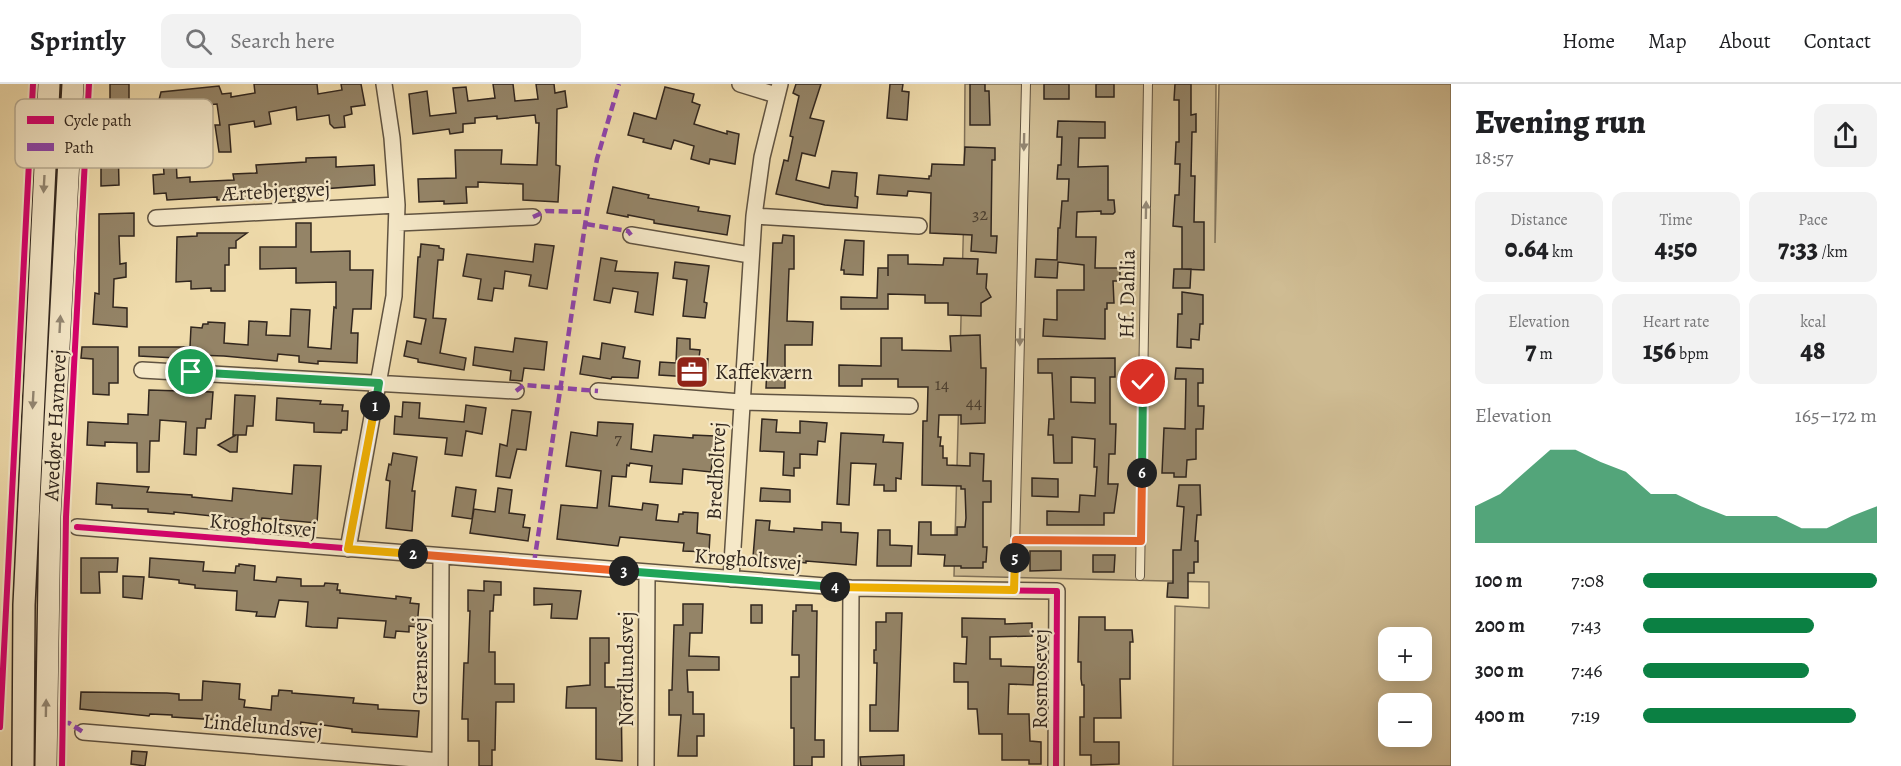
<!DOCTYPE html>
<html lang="en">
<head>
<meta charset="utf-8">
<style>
	body { margin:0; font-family:Alegreya,serif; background:#f2f2f2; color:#202124; height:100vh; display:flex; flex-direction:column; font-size:22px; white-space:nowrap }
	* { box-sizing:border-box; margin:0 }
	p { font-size:20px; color:#757577 }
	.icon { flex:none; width:33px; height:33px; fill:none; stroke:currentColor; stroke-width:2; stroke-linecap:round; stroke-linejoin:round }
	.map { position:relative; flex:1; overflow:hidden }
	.side { display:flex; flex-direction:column; background:#fff; width:450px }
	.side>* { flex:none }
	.buttons { position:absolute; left:1378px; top:543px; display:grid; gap:12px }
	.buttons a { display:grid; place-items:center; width:54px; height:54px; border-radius:12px; background:#fff; box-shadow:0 3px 15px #0003; font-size:30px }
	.pin { position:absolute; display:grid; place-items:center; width:51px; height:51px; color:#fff; margin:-26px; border:3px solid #fff; border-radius:50%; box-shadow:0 2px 6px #0007 }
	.km { position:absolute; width:30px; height:30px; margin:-15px; border-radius:50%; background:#222; color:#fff; font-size:16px; line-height:30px; text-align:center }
	.round { display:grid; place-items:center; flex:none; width:63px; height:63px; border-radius:12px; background:#f2f2f2 }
	.summary { display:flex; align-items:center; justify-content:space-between; height:102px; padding:0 24px }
	h1 { font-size:33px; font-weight:800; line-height:45px }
	.stats { display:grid; grid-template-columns:repeat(3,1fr); gap:9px; height:102px; padding:6px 24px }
	.stats div { display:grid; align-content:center; border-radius:12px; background:#f2f2f2; text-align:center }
	.stats b { font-size:26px; font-weight:800 }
	.stats small { font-size:16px; font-weight:400 }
	.stats p { font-size:16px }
	.chart { height:168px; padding:12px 24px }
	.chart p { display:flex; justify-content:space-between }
	.chart svg { width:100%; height:108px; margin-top:6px; fill:#0b8043; opacity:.7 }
	ul { padding:0 24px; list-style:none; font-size:20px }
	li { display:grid; grid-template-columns:96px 72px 1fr; align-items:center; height:45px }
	li i { height:15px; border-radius:8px; background:#0b8043 }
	header { display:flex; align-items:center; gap:36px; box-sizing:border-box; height:84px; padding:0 30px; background:#fff; border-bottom:2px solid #e0e0e0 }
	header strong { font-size:28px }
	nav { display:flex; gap:33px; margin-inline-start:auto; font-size:21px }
	.search { width:420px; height:54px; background:#f2f2f2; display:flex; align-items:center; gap:15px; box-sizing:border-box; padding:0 21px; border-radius:12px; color:#757577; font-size:22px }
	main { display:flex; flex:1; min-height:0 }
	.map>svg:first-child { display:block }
	.green { fill:#cfbc93; stroke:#807158; stroke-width:1.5; fill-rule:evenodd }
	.building { fill:#948467; stroke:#31261e; stroke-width:1.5; fill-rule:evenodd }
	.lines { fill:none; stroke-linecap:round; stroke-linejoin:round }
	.lane-casing { stroke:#605341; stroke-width:10 }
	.street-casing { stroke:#605341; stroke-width:18 }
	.secondary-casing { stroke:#31261e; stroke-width:24 }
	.lane { stroke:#f5e8c8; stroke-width:8 }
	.street { stroke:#f5e8c8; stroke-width:15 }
	.secondary { stroke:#f5e8c8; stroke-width:21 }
	.quiet { stroke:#8e44ad; stroke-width:4.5; stroke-dasharray:9 4.5; stroke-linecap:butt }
	.cycleway-casing { stroke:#f5e8c8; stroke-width:10 }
	.cycleway { stroke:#d6006c; stroke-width:6 }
	.oneway { fill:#938773 }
	.split-1-casing { stroke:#fff; stroke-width:12 }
	.split-2-casing { stroke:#fff; stroke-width:12 }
	.split-3-casing { stroke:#fff; stroke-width:12 }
	.split-4-casing { stroke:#fff; stroke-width:12 }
	.split-5-casing { stroke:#fff; stroke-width:12 }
	.split-6-casing { stroke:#fff; stroke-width:12 }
	.split-7-casing { stroke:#fff; stroke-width:12 }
	.split-1 { stroke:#22a559; stroke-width:8 }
	.split-2 { stroke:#f5b400; stroke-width:8 }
	.split-3 { stroke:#f0652b; stroke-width:8 }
	.split-4 { stroke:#22a559; stroke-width:8 }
	.split-5 { stroke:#f5b400; stroke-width:8 }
	.split-6 { stroke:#f0652b; stroke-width:8 }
	.split-7 { stroke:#22a559; stroke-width:8 }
	.labels { text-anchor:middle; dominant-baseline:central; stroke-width:4.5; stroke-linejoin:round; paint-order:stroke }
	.number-label { font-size:18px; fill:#4a3e30 }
	.street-label { font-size:21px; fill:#31261e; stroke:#f5e8c8 }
	.poi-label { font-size:21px; fill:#31261e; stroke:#f5e8c8; text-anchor:start }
	.key { fill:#f5e8c8; stroke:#baae95; stroke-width:1.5 }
	.key-label { font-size:16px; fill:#31261e }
</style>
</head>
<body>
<header>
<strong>Sprintly</strong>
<div class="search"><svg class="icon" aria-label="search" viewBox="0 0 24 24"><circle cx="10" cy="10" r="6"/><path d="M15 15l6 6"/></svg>Search here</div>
<nav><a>Home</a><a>Map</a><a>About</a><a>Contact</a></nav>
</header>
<main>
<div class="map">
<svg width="1451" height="682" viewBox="0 0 1451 682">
	<rect width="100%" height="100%" fill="#efdbab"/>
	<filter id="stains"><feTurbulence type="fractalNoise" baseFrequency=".00333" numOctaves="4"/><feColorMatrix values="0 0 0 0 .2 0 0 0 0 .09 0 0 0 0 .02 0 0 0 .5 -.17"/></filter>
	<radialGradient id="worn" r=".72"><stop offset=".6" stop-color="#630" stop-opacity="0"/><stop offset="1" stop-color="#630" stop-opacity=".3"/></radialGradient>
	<!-- green -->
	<path class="green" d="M965 0H1216L1215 159 1219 0H1451V682H1173L1175 522 1209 524V498L954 492 964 125ZM1389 554H1422V586H1389ZM1389 620H1422V652H1389Z"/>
	<!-- building -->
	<path class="building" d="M110 0H129V40H133L134 56 118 58 119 101 101 102V74L94 73 95 49 106 48 105 30H110Z
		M254 0H317L318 10 342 6 341 0H361L365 21 351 23 352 30 344 32 345 43 334 44 330 40 329 31 297 36 296 23 269 28 271 40 255 43 254 37 229 41 231 68H219L215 41H220L217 20 195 22 196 38H191L192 47H181L182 56 165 57 163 30 156 28 161 8 219 2 222 10 231 9V13L255 9Z
		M493 0H513L515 17 538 15 536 0H554L555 9 565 7 567 23 557 25 556 81 560 82 558 118 523 116V100L478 98V103H466L467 119 444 120V117L419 118 418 95 456 94 455 66H502L501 80 537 81 539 39H536L535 31 497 35V32L475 34V39L463 40V48L450 50 449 45 413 50 409 10 427 7 430 32 456 29 453 4 466 3 468 17 495 14Z
		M796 0H821L810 34 824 37 815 72 802 69 796 96 829 104 832 87 857 89 855 112 858 113 857 124 825 121 776 110 784 76 788 77 793 53 790 52 799 12 793 9Z
		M890 0H903L902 7 909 8 907 36 887 34Z
		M970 0H985V7H989L990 41H970Z
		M1044 0H1069V15H1044Z
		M1096 0H1114V13H1096Z
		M1175 0H1191V31L1196 30V48H1192L1191 92H1195L1194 138H1204V186L1182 185V143L1173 142 1175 111H1179L1180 80H1175L1176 58H1179V16H1174Z
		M665 3 694 10 692 18 700 21 694 40 727 50V47L739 50 735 80 710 75 709 80 691 75 694 62 674 56 671 65 643 58 644 55 628 51 634 29 656 35Z
		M1058 37 1105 38V54H1079L1078 83 1108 82V116H1114L1115 128 1113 130H1101V127L1077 128 1076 153H1096L1095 184H1120V197H1113L1114 219H1107V225H1105V255L1043 252 1044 235 1057 236V206H1084V181L1058 178 1057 194 1035 193 1036 175 1057 176 1058 144H1060L1062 117H1068L1069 95H1057L1058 81H1061L1062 53H1057Z
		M965 63 995 64V76H992L991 152H997L996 169 971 167 972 151 930 149 931 109 908 107 907 112 877 110 879 91 929 95V92H931L932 80 964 81Z
		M336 73V83L374 81 375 101 309 106V116H306L293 117 292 108 249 111V114L217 116V113L167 116 166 109 154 110 153 91 164 90 163 76 176 75 177 94 190 93V98L234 96 233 90 257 89 256 81 306 78V74Z
		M613 103 649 111 648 114 699 123 698 127 730 132 727 151 654 139V136L628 131V133L607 129Z
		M134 129V152H119L120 180 126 179V193L114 195 113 223 127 224V243L93 240 95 209 99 210V130Z
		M296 139H311V168L350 167V186H373L371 225H353L351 249H358L357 279 318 277V280L299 278V272L278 270 277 277 224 272 195 271V275L139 272V263H190L191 243 202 244 203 240H208V238L225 239 224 259 248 261 249 237 267 238 266 251 290 252 291 225 310 226 308 263 331 265 334 223 336 224V198L296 199V184L260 185V163H296Z
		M197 149H247L236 157V164H229V181H225V207H211V204L191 205V197L176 198 177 153 197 152Z
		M783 151 794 152V185H789L787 237 813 238 812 261H785V304H766L773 159H782Z
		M845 156 864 157 863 191 844 190V186H841Z
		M421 160 439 162V164L444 165 443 176H438L433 234 446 235 440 269 466 274 464 286 418 278V275L404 272 407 257 421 260 426 235 414 233 418 173H420Z
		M535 160 554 162 547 205 529 202 531 191 505 187 503 205 494 204 492 217 478 215 481 195 463 192 467 170 533 178Z
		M888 171H908V180L943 181 944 174 978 175 977 190H987L986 204 991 213 981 219V232L948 231V219H925V211L888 210V225H841V213L877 214 878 184H888V192Z
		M601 174 617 177 615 187 658 189 653 231 635 228 638 208 613 204 610 219 594 216Z
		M675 178 709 182 704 218 707 219 705 234 683 232 687 196 673 194Z
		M1174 185H1191L1190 204H1173Z
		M1182 208 1203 211V240H1200L1199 256 1191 255V264L1177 263 1178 230H1182Z
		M980 251 981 284H986L985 339 961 340V331H939L938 353H941L940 362H943V374H947V381L970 382V369L984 370 983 397H991V418H983V463H987L986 478H983V484H961V482H944L945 471 918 470 919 438H931V451H957V443H965L966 434 965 405H961V402L922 401 923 337H927L928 303H898V295H862V302H839V281L881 282V254H902V266L951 267 950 252Z
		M515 254 547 258 544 286 524 284 522 297 510 296 511 287 473 281 475 263 513 268Z
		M677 254 690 255V265L700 266 699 274 708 275 707 294 659 291 660 278 676 279Z
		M602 259 625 263 623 274 640 277 638 294 612 293 611 295 580 290 583 272 600 275Z
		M82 263H118V299H109V311L93 310V275L81 274Z
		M1115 274V293H1110V340H1116L1115 370H1109L1108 400H1118L1114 429H1104V441H1047V427L1079 428 1080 411 1095 412 1097 383H1094L1095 355 1072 353V379H1054L1053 351H1048L1049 335H1054L1052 289H1038V275ZM1071 293 1095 294V319L1071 318Z
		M1176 284 1203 285V299H1198V322H1204L1203 345H1196V375L1187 376 1186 393H1174V389H1162L1164 344 1185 345 1186 295H1175Z
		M149 306 213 308 211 335H206L205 344H197L196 371 184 370 186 338 160 336 159 357H150L149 388H137V359L105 358V362L87 361 88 338 128 340V330L148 331Z
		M235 311 255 312 253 342H247L246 351H238L237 368H230L218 361 236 351H233Z
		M277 314 321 317 320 320 343 321 342 327H348L347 346H342L341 349 314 348V339L276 336Z
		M403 318 420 319 419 334 464 338 466 321 486 324 482 350 466 347 462 372 445 370 447 354 394 350 395 332 402 333Z
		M512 326 531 328 526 366 517 365 510 394 496 392 500 360 507 362Z
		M762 335 777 336 776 348 800 349V337L827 339 825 358 818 357 817 371 800 370V384H794V392L783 391 784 368 760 367Z
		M598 338 633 340 631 365 652 368 654 351 693 354V351L715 352 711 388 683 385 682 400 650 398 652 382 630 379 629 382 627 381 626 393 612 392 609 422 642 426 643 419 658 421 656 436 678 438 679 430H683V428L698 429 697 449 710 451 709 468 683 467 684 459 620 453 618 462 557 455 561 421 597 424 601 387 566 382 571 348 597 352Z
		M841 349 884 351 883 358 903 359 901 395 896 394V407H884V401H874L876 380 851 379 849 421 837 420Z
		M393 369 417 373 412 407H415L412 447 386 444 390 397 386 396 389 380 391 381Z
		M294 381 321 382 317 439 262 434 261 437 174 428V430L148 428V425L112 424V421L96 420 97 399 149 403 147 408 192 411V413L232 417 233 404 292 410Z
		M1032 394 1058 395V413L1032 412Z
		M1179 401H1200L1201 431H1197L1195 457H1198V478H1194V489H1188V514L1167 513 1168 499H1173V466H1181L1184 423 1177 422Z
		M456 403 476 406 472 435 452 432Z
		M498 404 512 406 509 429 525 431 523 443 530 444 528 457 470 449 474 425 495 428Z
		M761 404 790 406V418L760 417Z
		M756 436 770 437 769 446 794 448V444L822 446V438L841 439V448L858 449 856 481 806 477V479L798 478V485H786L787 477 753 473Z
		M878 446H890V461L912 462 911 482H877Z
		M1030 467H1061V486L1030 487Z
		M1093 471H1115L1114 488H1093Z
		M81 474H118L117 488H99L100 509H81Z
		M150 474 204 478 203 487 235 489 236 482H239V480L255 482 254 496 276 498 277 493 301 495V502H324L325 499 338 500 337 506H340V509L396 515V512L411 514 410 519 419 520 417 543 409 542V548L396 547 395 554 384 553 386 537 338 534 337 544 312 543 306 542 308 518 279 516 275 533 256 532 257 528 236 526 237 507 195 504V501L179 499V496L149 493Z
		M123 492 144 493 142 515 123 513Z
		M484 497 501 498V511H494L493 527H490L489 568H495V600H514V618H496L495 666H492V682H479V657H468V635H462L464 579H468L470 527H468V506L484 507Z
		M534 504 581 507 577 535 551 534 552 520 534 521Z
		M683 520H703L702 549H690L689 572 719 573V586H687L688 608H693V630H704V652H697V672H678L681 631H669V606H672L674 541H683Z
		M751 521H762V539H751Z
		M796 521H812V527H817L815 656H824V673H812V682H794V644H791V593H799V571H792L793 527H796Z
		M886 529H902L898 647H870V621H876L877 579H874V566H876V538H886Z
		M1079 533H1105V546H1132L1133 558H1130V595H1120L1121 634H1094V658H1119V680L1091 681V671H1080V633H1084V601H1082L1081 595V578H1078Z
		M962 534 1005 535V540L1032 539V552L990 553V575H1001V582L1034 583 1033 601 1009 600 1008 630H1029L1030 657 1041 658V680H1029V676H1002V650H979L977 625H968V598H954V579L966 580 967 553H962Z
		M590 554H609V579H605V603H621L622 677 596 675V624H566L567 603 590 601Z
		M203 597 240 600 239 615 245 616 244 623 271 626 272 612H278L279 606 292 607V609L354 614 353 619 378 621V625L419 627 417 653 352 648V645L301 638 300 644 236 639V637L172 633V631L150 630 149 632 80 625 81 608 167 609 179 610V616H202Z
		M132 667 147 668 145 682 131 680Z
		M904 671V682H861L860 673Z"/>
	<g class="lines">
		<!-- lane casing -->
		<g class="lane-casing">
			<path id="lane" d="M1016 456 1141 457
				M1140 492 1148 0
				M1014 506 1026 0"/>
		</g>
		<!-- street casing -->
		<g class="street-casing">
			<path id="street" d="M740 0 776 11
				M754 132 919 142
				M156 134 397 121
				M398 139 533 133
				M631 151 750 171
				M142 286 516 307
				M598 307 741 318 910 322
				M77 443 851 504 1057 507 1056 682
				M348 465 394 212 397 121 392 54 384 0
				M731 495 754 132 762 73 780 0
				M83 648 440 677
				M440 682 441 473
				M646 682 647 489
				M850 682 851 504"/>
		</g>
		<!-- secondary casing -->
		<g class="secondary-casing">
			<path id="secondary" d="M23 682 24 521 49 0
				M46 682 50 432 73 0"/>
		</g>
		<!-- lane -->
		<use href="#lane" class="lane"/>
		<!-- street -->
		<use href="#street" class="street"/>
		<!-- secondary -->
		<use href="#secondary" class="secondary"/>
		<!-- quiet -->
		<path class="quiet" d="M533 133 546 127 587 128
			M586 140 628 147 631 151
			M516 307 524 301 598 307
			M534 479 587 128 597 75 619 0
			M62 639H69L83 648"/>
		<!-- cycleway casing -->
		<g class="cycleway-casing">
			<path id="cycleway" d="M77 443 851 504 1057 507 1056 682
				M0 643 33 0
				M62 682 66 433 89 0"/>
		</g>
		<!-- cycleway -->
		<use href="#cycleway" class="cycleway"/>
	</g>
	<!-- one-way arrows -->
	<defs><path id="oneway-solid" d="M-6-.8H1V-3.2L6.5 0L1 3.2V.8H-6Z" transform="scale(1.5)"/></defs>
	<g class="oneway">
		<use href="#oneway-solid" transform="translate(1024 58) rotate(91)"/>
		<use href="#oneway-solid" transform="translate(44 100) rotate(93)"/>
		<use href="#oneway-solid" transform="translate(1146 126) rotate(-89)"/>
		<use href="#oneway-solid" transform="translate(60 240) rotate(-87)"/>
		<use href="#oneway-solid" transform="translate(1020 253) rotate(91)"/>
		<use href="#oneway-solid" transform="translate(33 316) rotate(93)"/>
		<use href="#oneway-solid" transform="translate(46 624) rotate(-89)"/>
	</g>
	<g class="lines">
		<!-- split-1 casing -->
		<g class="split-1-casing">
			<path id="split-1" d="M191 288 379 299 375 322"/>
		</g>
		<!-- split-2 casing -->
		<g class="split-2-casing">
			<path id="split-2" d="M375 322 348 465 413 470"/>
		</g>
		<!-- split-3 casing -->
		<g class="split-3-casing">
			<path id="split-3" d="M413 470 624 487"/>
		</g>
		<!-- split-4 casing -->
		<g class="split-4-casing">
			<path id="split-4" d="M624 487 835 503"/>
		</g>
		<!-- split-5 casing -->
		<g class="split-5-casing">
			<path id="split-5" d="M835 503 1014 506 1015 474"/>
		</g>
		<!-- split-6 casing -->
		<g class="split-6-casing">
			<path id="split-6" d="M1015 474 1016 456 1141 457 1142 389"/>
		</g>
		<!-- split-7 casing -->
		<g class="split-7-casing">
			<path id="split-7" d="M1142 389 1143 298"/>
		</g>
		<!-- split-1 -->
		<use href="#split-1" class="split-1"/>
		<!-- split-2 -->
		<use href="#split-2" class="split-2"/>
		<!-- split-3 -->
		<use href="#split-3" class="split-3"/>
		<!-- split-4 -->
		<use href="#split-4" class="split-4"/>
		<!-- split-5 -->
		<use href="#split-5" class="split-5"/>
		<!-- split-6 -->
		<use href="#split-6" class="split-6"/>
		<!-- split-7 -->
		<use href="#split-7" class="split-7"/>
	</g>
	<!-- icons -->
	<defs>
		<g id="office-square" transform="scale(1.725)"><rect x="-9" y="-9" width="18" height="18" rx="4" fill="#8f2418" stroke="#f5e8c8"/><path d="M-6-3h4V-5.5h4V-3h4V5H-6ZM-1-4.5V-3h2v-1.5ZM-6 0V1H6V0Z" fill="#fff"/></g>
	</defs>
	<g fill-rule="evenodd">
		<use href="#office-square" x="692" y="288"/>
	</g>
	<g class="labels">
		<!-- number labels -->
		<g class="number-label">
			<text x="980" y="130">32</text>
			<text x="942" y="300">14</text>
			<text x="974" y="318">44</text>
			<text x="618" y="354">7</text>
		</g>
		<!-- street labels -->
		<g class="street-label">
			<text transform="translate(276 107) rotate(-3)">Ærtebjergvej</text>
			<text transform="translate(1127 210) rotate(-89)">Hf. Dahlia</text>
			<text transform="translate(55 341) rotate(-87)">Avedøre Havnevej</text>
			<text transform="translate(716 387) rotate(-87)">Bredholtvej</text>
			<text transform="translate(263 441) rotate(5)">Krogholtsvej</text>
			<text transform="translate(748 475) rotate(4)">Krogholtsvej</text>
			<text transform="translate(420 577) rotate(-90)">Grænsevej</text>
			<text transform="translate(626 585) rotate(-90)">Nordlundsvej</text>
			<text transform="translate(1040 595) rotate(-90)">Rosmosevej</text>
			<text transform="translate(263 642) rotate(5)">Lindelundsvej</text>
		</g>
		<!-- poi labels -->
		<g class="poi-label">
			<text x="715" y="288">Kaffekværn</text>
		</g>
	</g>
	<!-- legend -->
	<rect x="15" y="15" width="198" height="69" rx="9" class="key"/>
	<rect x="27" y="32" width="27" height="8" fill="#d6006c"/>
	<rect x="27" y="59" width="27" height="8" fill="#8e44ad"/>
	<g class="key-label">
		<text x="64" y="42">Cycle path</text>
		<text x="64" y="69">Path</text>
	</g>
	<rect width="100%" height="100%" filter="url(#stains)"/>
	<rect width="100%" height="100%" fill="url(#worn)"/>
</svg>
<div class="buttons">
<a>+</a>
<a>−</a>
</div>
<div class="pin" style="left:191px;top:288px;background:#1e9e55"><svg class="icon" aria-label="arrive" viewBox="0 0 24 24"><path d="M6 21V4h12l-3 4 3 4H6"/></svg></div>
<div class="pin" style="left:1143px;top:298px;background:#d93025"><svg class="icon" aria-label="check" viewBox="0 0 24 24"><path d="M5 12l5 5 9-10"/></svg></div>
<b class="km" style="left:375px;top:322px">1</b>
<b class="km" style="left:413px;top:470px">2</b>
<b class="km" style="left:624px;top:487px">3</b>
<b class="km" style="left:835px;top:503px">4</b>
<b class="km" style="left:1015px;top:474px">5</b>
<b class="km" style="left:1142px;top:389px">6</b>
</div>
<section class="side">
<div class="summary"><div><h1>Evening run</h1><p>18:57</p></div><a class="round"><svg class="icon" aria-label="share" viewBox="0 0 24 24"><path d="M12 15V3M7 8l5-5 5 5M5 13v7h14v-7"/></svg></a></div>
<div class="stats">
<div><p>Distance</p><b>0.64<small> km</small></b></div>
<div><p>Time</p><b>4:50</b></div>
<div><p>Pace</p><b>7:33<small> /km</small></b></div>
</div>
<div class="stats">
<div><p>Elevation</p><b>7<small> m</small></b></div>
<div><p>Heart rate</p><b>156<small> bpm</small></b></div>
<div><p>kcal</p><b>48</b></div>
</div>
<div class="chart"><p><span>Elevation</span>165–172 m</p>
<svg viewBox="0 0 160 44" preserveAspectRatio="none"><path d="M0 44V29L10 24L20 15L30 6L40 6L50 11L60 15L70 24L80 24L90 29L100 33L110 33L120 33L130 38L140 38L150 33L160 29V44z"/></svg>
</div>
<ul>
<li><b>100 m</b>7:08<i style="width:100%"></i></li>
<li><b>200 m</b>7:43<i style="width:73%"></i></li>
<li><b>300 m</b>7:46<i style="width:71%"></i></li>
<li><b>400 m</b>7:19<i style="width:91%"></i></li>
</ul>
</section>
</main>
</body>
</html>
